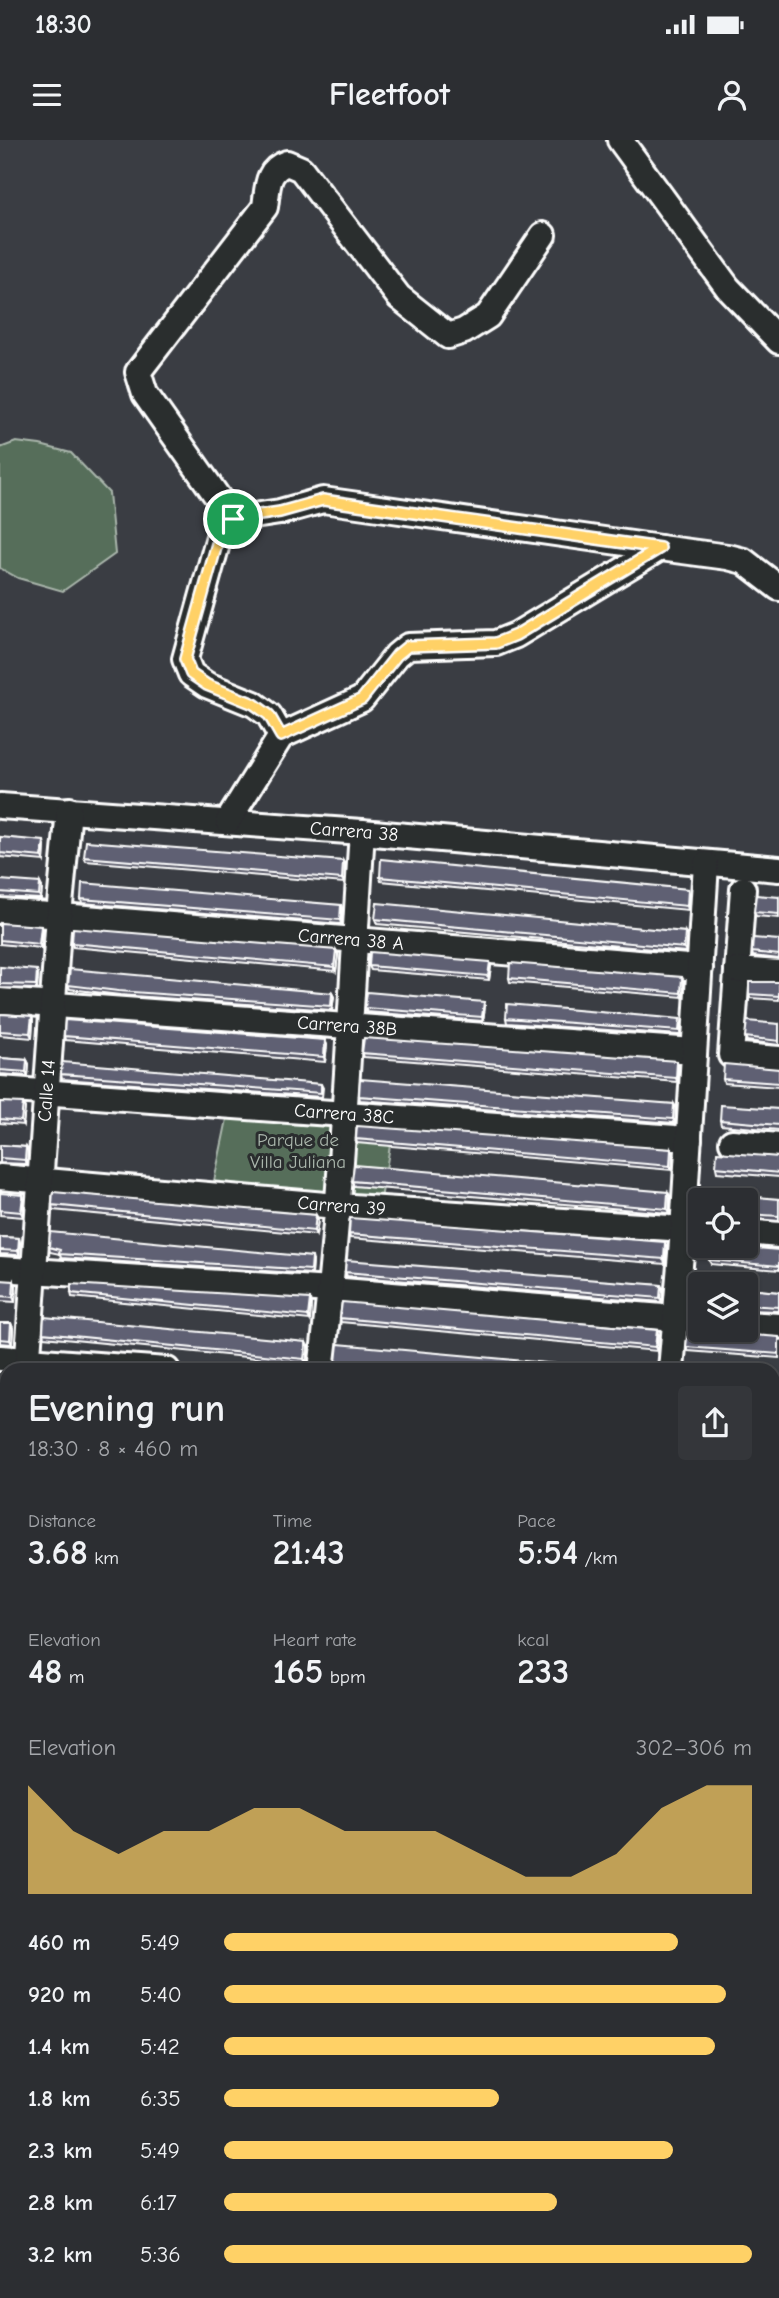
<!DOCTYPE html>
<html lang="en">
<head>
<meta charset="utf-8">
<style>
	body { margin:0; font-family:"Comic Neue",sans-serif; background:#34363a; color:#f1f3f6; height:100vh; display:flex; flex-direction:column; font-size:26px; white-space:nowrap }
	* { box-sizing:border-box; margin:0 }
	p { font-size:23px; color:#a6a8ac }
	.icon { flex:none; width:38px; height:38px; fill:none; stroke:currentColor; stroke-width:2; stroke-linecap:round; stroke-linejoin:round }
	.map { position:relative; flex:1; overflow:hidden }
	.side { position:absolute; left:0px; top:1223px; width:780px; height:936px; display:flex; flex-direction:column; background:#2c2e32; border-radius:21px 21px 0 0; box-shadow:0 2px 5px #0004,0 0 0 2px #484a4d }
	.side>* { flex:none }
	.fabs { position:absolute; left:688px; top:1048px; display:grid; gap:14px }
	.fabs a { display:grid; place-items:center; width:70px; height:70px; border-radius:7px; background:#2c2e32; box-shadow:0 2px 5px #0004,0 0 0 2px #484a4d; font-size:35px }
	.pin { position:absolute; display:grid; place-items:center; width:60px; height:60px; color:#fff; margin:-30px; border:4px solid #fff; border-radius:50%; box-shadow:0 2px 7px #0007 }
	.round { display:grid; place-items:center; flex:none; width:74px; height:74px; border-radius:7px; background:#34363a }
	.overview { display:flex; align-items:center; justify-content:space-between; height:119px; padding:0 28px }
	h1 { font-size:38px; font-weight:700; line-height:52px }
	.stats { display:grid; grid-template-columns:repeat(3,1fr); gap:10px; height:119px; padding:7px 28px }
	.stats div { display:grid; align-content:center }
	.stats b { font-size:35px; font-weight:700 }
	.stats small { font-size:19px; font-weight:400 }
	.stats p { font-size:19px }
	.chart { height:196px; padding:14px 28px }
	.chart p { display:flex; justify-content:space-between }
	.chart svg { width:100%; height:126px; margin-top:7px; fill:#ffd166; opacity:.7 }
	ul { padding:0 28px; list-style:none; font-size:23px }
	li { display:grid; grid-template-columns:112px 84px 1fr; align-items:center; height:52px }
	li i { height:18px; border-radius:9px; background:#ffd166 }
	.status { display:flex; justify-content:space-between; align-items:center; height:49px; padding:0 35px; background:#2c2e32; direction:ltr }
	.status svg { height:19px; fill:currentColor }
	header { display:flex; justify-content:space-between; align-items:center; height:91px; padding:0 28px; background:#2c2e32; font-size:32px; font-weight:700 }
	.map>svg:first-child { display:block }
	.green { fill:#566e5a; stroke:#aab6ac; stroke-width:2 }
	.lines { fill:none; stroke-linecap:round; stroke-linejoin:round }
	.minor-casing { stroke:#fff; stroke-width:30 }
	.path { stroke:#fff; stroke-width:2.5; stroke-dasharray:2 5; stroke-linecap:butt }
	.minor { stroke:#2a2d2e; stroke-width:24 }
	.wall { fill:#525363; stroke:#fff; stroke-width:2 }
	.shaded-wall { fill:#424450; stroke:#fff; stroke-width:2 }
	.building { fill:#5f6173; stroke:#fff; stroke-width:2 }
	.route-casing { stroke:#fff; stroke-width:14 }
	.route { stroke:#ffd166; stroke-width:9 }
	.labels { text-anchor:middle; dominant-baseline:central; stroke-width:6; stroke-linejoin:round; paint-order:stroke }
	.street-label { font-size:19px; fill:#fff; stroke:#2a2d2e }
	.park-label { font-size:19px; fill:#aab6ac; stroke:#2a2d2e }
</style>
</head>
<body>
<div class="status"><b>18:30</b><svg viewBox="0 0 49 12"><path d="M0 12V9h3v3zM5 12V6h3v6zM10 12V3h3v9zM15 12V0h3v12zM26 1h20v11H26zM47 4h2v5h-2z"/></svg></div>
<header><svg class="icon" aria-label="menu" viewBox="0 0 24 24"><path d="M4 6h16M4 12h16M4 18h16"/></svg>Fleetfoot<svg class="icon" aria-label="person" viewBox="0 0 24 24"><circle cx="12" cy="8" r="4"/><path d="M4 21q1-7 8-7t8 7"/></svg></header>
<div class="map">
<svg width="779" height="2158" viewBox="0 0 779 2158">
	<rect width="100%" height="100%" fill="#3a3d43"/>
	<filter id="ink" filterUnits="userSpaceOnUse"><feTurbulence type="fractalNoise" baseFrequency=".0143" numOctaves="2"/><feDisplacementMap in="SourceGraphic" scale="14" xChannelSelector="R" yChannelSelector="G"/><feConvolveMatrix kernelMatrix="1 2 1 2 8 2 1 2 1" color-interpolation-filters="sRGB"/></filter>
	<g filter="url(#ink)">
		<!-- green -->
		<path class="green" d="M16 302 40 305 71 313 109 353 115 414 63 451 18 438 0 428V308Z
			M398 958 381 1059 209 1065 231 960Z"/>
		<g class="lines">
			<!-- minor casing -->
			<g class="minor-casing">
				<g id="minor">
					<path d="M620 0 728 148 779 201"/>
					<path d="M233 379 145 254 138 232 265 67C268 47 266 30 287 23L301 29 399 157 448 196 464 191 488 176 543 95"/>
					<path d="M281 596 269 575 254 564 207 545 191 534 185 519 220 393 233 379 280 372 323 360 660 408"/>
					<path id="s1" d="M0 666 362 692 779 729"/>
					<path d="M228 681 281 596 362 559 397 515 408 506 496 503 516 495 660 408 728 417 744 421 779 448"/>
					<path d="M743 749 731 915 779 919"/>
					<path id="s2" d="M0 771 700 828"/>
					<path d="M737 830 779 833"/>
					<path id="s3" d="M0 861 694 911"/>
					<path id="s4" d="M0 949 689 999"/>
					<path d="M732 1002 779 1006"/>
					<path id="s5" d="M0 1037 337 1066 700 1090"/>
					<path d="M746 1092 779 1095"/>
					<path d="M0 1129 331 1150 700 1180"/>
					<path d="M746 1184 779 1186"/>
					<path d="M0 1218 167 1230"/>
					<path id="s6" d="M27 1230 59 775 69 670"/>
					<path d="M321 1230C343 1051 350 871 362 692"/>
					<path d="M671 1230 683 1090 706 724"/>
					<path d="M774 1276H779"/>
					<path d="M0 1288 7 1287"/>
					<path d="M0 1434 7 1432"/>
					<path d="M774 1571 779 1578"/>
					<path d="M0 1649 7 1675"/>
					<path d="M0 1713 7 1711"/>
					<path d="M774 1772H779"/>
					<path d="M0 1823 7 1819"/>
					<path d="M0 1859 7 1868"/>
					<path d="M774 1893 779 1894"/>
					<path d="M0 1916 7 1911"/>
					<path d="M774 1967 779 1927"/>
					<path d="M774 2010 779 2011"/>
					<path d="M0 2062 7 2057"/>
					<path d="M0 2110 7 2119"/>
					<path d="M774 2122 779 2123"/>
					<path d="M33 2152 38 2158"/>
					<path d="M227 2152 231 2158"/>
					<path d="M449 2152 453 2158"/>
					<path d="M633 2152 636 2158"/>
					<path d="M88 2158 97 2152"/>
					<path d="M313 2158 322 2152"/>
					<path d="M534 2158 541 2152"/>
					<path d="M754 2158 762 2152"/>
				</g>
			</g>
			<!-- path -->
			<path class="path" d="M774 1550 779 1545"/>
			<!-- minor -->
			<use href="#minor" class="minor"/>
		</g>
		<!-- wall -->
		<path class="wall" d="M0 697 45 705 44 721 0 717Z
			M84 717 343 721 345 725 344 743 86 721Z
			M380 737 689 753 688 770 381 741Z
			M0 740 42 747 41 759 0 757Z
			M779 757V778L756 776 754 772Z
			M81 759 341 765 342 769 341 784 82 763Z
			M375 779 685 792 687 796 686 812 377 784Z
			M0 783 42 791 41 808 0 804Z
			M779 800V819L753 816 752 812Z
			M72 803 336 810 338 814 336 831 73 807Z
			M490 822 491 826 489 840 371 830 369 826Z
			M0 827 38 834 37 849 0 848Z
			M682 837 684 842 683 857 510 842 509 838Z
			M779 842V860L750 858 749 854Z
			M68 845 332 853 334 857 332 870 120 855 70 849Z
			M484 862 485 866 483 881 367 872 365 868Z
			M0 874 32 876 33 880 32 898 0 895Z
			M506 878 681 884 680 895 507 883Z
			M779 884V905L747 901 745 897Z
			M64 896 325 900 327 905 325 922 65 900Z
			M362 913 678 925 677 942 364 917Z
			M0 918 27 920 29 924 28 936 0 934Z
			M779 929V947L724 943 723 939Z
			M61 934 321 944 323 948 322 957 62 939Z
			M359 956 674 964 676 968 675 983 360 960Z
			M0 962 25 968 23 985 0 983Z
			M779 969V990L721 985 720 980Z
			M356 999 671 1009 673 1013 672 1030 357 1003Z
			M0 1005 26 1007 28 1011 27 1024 0 1023Z
			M779 1017V1037L717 1032 716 1027Z
			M352 1041 670 1056 669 1073 354 1046Z
			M0 1053 24 1059 23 1077 0 1075Z
			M779 1059V1081L746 1078V1060Z
			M52 1065 316 1075 318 1079 316 1095 53 1070Z
			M349 1094 667 1107 665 1124 350 1098Z
			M0 1097 19 1098 20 1103 19 1115 0 1114Z
			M49 1107 313 1121 312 1134 61 1118 60 1114 50 1112Z
			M779 1110V1130L711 1124 709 1120Z
			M345 1132 661 1145 663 1150 662 1162 347 1136Z
			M0 1140 16 1145 15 1162 0 1161Z
			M746 1149 779 1152V1171L746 1170Z
			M71 1153 311 1164 310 1180 72 1157Z
			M340 1178 657 1190 658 1194 657 1211 341 1182Z
			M0 1183H11L13 1188 12 1204 0 1203Z
			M43 1193 308 1206 306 1223 44 1197Z
			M779 1197V1218L688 1211 686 1207Z
			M336 1222 624 1230H386L338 1226Z
			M774 1240 779 1241V1262H774Z
			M0 1326 7 1343V1350L0 1352Z
			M0 1535 7 1544V1591L1 1593Z
			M774 1732 779 1733V1756L774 1755Z
			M7 1755V1799L0 1803V1759Z
			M779 2036V2105L774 2104V2042H775Z
			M563 2152H598L589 2158H554Z"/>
		<!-- shaded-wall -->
		<path class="shaded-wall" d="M44 701 45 705 44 721 42 717Z
			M343 721 345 725 344 743 342 739Z
			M40 743 42 747 41 759 39 755Z
			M688 749 689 753 688 770 687 766Z
			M341 765 342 769 341 784 340 780Z
			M41 786 42 791 41 808 39 804Z
			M685 792 687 796 686 812 684 808Z
			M336 810 338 814 336 831 334 827Z
			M490 822 491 826 489 840 488 836Z
			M37 830 38 834 37 849 36 845Z
			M682 837 684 842 683 857 681 853Z
			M332 853 334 857 332 870 331 866Z
			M484 862 485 866 483 881 482 877Z
			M32 876 33 880 32 898 30 893Z
			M325 900 327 905 325 922 324 917Z
			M27 920 29 924 28 936 26 932Z
			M677 921 678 925 677 942 676 938Z
			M23 963 25 968 23 985 21 981Z
			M674 964 676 968 675 983 673 979Z
			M26 1007 28 1011 27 1024 25 1020Z
			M671 1009 673 1013 672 1030 670 1026Z
			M668 1052 670 1056 669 1073 667 1069Z
			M23 1055 24 1059 23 1077 21 1072Z
			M316 1075 318 1079 316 1095 314 1091Z
			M19 1098 20 1103 19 1115 18 1111Z
			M665 1102 667 1107 665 1124 664 1119Z
			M312 1117 313 1121 312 1134 311 1130Z
			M14 1141 16 1145 15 1162 13 1157Z
			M661 1145 663 1150 662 1162 660 1158Z
			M310 1159 311 1164 310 1180 308 1176Z
			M11 1183 13 1188 12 1204 10 1200Z
			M657 1190 658 1194 657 1211 655 1207Z
			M306 1202 308 1206 306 1223 304 1219Z
			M779 1488V1494L774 1498V1493Z
			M774 1788 776 1792 774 1812Z
			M7 1944V1950L0 1954V1949Z
			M7 2032V2037L0 2041V2036Z
			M53 2152H60L53 2158 51 2153Z
			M145 2152H152L145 2158H139Z
			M505 2152H513L505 2158H497Z"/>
		<!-- building -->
		<path class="building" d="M0 697 44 701 42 717 0 713Z
			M86 701 343 721 342 739 84 717Z
			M381 719 688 749 687 766 380 737Z
			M0 740 40 743 39 755 0 752Z
			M82 743 341 765 340 780 81 759Z
			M756 755 779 757V774L754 772Z
			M377 763 685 792 684 808 375 779Z
			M0 783 41 786 39 804 0 800Z
			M73 788 336 810 334 827 72 803Z
			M753 798 779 800V815L752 812Z
			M370 812 490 822 488 836 369 826Z
			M510 823 682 837 681 853 509 838Z
			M0 827 37 830 36 845 0 844Z
			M70 829 332 853 331 866 118 851 68 845Z
			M749 842H779V856L749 854Z
			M367 852 484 862 482 877 365 868Z
			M507 864 680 879 679 891 506 878Z
			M0 874 32 876 30 893 0 891Z
			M65 880 325 900 324 917 64 896Z
			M747 881 779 884V901L745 897Z
			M364 898 677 921 676 938 362 913Z
			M0 918 27 920 26 932 0 930Z
			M62 922 321 944V953L61 934Z
			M724 924 779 929V943L723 939Z
			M360 939 674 964 673 979 359 956Z
			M0 962 23 963 21 981 0 979Z
			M721 965 779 969V985L720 980Z
			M357 986 671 1009 670 1026 356 999Z
			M0 1005 26 1007 25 1020 0 1018Z
			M717 1012 779 1017V1033L716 1027Z
			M354 1025 668 1052 667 1069 352 1041Z
			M53 1052 316 1075 314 1091 52 1065Z
			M0 1053 23 1055 21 1072 0 1070Z
			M713 1053 779 1059V1076L746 1074V1060H713Z
			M350 1078 665 1102 664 1119 349 1094Z
			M50 1092 312 1117 311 1130 59 1114 60 1110 49 1107Z
			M0 1097 19 1098 18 1111 0 1110Z
			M710 1106H733L779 1110V1126L709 1120Z
			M346 1120 661 1145 660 1158 345 1132Z
			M0 1140 14 1141 13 1157 0 1156Z
			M71 1144 310 1159 308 1176 71 1153Z
			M746 1149 779 1152V1167L746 1165Z
			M342 1162 657 1190 655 1207 340 1178Z
			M44 1177 306 1202 304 1219 43 1193Z
			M0 1183H11L10 1200 0 1199Z
			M688 1190 779 1197V1214L686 1207Z
			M338 1204 624 1230H431L336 1222Z
			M774 1240 779 1241V1258H774Z
			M2 1325 7 1346 0 1347V1326Z
			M779 1466V1488L774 1493V1470Z
			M4 1534 7 1544V1586L0 1588V1535Z
			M774 1732 779 1733V1752L774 1751Z
			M7 1755V1794L0 1798V1759Z
			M7 1924V1944L0 1949V1925Z
			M7 2008V2032L0 2036V2012Z
			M776 2036H779V2101L774 2100V2042H775Z
			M0 2138 7 2146V2152H12L16 2158H0Z
			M113 2152H145L139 2158H117Z
			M247 2152H272L276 2158H246L244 2155 247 2153Z
			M338 2152H426L430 2158H331Z
			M466 2152H505L497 2158H465Z
			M563 2152H590L585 2155 587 2158H554Z
			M648 2152H669L673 2158H650Z
			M713 2152H733V2155L730 2158H703Z"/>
	</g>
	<g class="lines" filter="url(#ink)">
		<!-- route casing -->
		<g class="route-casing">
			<path id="route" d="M323 360 660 408 516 495 496 503 408 506 397 515 362 559 281 596 269 575 254 564 207 545 191 534 185 519 220 393 233 379 280 372Z"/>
		</g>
		<!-- route -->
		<use href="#route" class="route"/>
	</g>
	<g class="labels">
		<!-- street labels -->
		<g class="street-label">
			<text stroke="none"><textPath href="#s1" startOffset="355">Carrera 38</textPath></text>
			<text stroke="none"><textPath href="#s2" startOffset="352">Carrera 38 A</textPath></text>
			<text stroke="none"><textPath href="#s3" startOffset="348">Carrera 38B</textPath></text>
			<text stroke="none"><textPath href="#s6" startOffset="280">Calle 14</textPath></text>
			<text stroke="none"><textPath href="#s4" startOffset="345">Carrera 38C</textPath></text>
			<text stroke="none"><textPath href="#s5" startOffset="343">Carrera 39</textPath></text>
		</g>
		<!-- park labels -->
		<g class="park-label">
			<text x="298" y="1000">Parque de<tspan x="298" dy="22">Villa Juliana</tspan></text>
		</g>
	</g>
</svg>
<div class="fabs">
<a><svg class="icon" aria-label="locate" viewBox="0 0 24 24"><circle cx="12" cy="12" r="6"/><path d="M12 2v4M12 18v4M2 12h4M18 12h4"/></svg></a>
<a><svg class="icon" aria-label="layers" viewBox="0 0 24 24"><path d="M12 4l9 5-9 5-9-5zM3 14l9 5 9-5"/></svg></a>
</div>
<div class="pin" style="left:233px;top:379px;background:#1e9e55"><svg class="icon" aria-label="arrive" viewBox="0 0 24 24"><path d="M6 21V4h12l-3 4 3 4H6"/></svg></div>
<section class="side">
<div class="overview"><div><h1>Evening run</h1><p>18:30 · 8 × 460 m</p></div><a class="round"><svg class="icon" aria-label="share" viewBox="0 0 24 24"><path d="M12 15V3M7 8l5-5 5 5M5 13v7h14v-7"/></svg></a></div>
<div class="stats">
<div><p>Distance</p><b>3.68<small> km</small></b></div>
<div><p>Time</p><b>21:43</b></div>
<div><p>Pace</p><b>5:54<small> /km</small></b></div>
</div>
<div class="stats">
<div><p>Elevation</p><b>48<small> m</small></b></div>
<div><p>Heart rate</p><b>165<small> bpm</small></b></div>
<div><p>kcal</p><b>233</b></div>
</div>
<div class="chart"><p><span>Elevation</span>302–306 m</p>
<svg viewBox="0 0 160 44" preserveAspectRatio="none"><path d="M0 44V6L10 22L20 30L30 22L40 22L50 14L60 14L70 22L80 22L90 22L100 30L110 38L120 38L130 30L140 14L150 6L160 6V44z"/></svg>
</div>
<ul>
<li><b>460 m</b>5:49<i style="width:86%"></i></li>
<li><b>920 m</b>5:40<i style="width:95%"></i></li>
<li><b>1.4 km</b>5:42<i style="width:93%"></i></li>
<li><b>1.8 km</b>6:35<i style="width:52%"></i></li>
<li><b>2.3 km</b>5:49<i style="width:85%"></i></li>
<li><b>2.8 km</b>6:17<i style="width:63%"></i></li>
<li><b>3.2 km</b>5:36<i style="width:100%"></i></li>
</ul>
</section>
</div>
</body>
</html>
